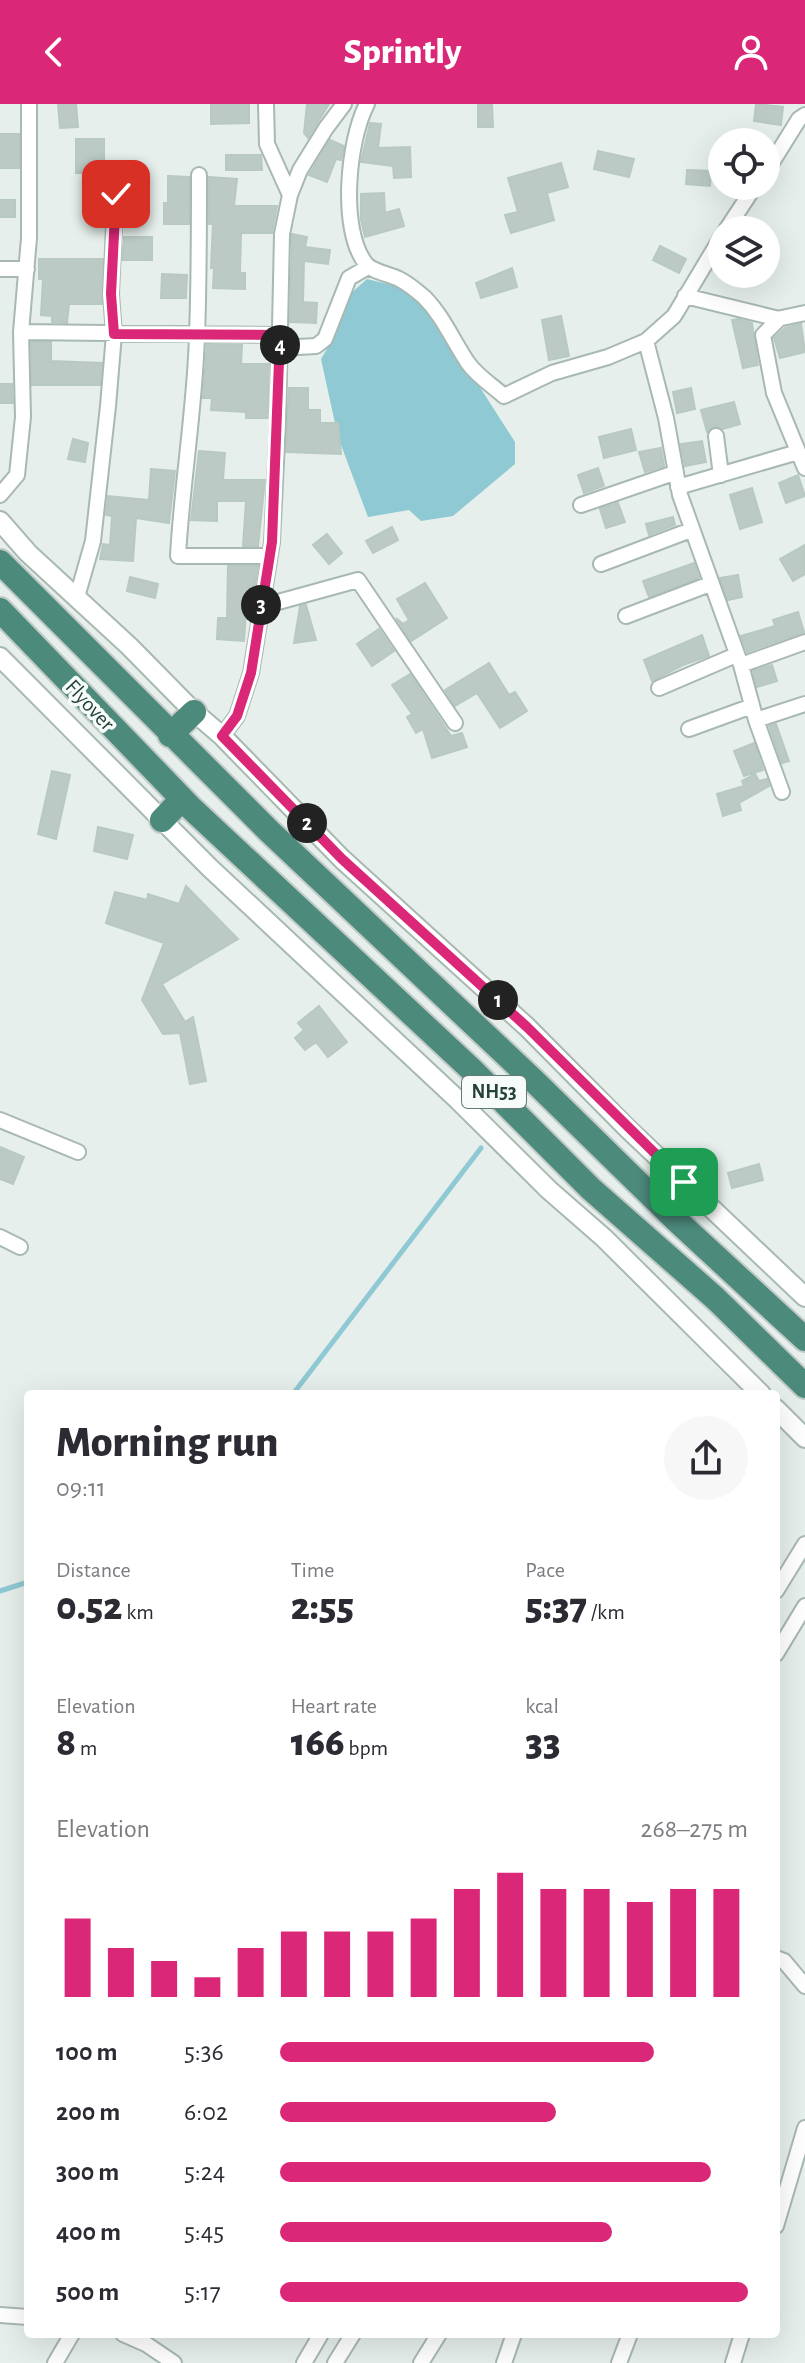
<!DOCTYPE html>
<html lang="en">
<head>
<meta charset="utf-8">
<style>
	body { margin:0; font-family:"Alegreya Sans",sans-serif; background:#f7f7f7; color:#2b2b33; height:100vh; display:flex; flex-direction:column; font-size:30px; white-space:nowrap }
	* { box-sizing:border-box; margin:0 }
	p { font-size:26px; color:#7c7c81 }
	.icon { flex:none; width:44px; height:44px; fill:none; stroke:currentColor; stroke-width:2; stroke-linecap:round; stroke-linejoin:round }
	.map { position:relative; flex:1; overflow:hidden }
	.side { position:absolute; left:24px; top:1286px; width:756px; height:948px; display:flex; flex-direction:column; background:#fff; border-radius:8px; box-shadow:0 8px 32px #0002 }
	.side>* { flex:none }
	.controls { position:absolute; left:708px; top:24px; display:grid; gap:16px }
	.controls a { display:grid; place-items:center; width:72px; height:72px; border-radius:50%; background:#fff; box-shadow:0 8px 32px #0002; font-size:40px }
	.pin { position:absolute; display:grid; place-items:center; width:68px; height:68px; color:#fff; margin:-34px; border-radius:16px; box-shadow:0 4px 12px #0006 }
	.km { position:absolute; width:40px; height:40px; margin:-20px; border-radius:50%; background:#222; color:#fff; font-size:22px; line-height:40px; text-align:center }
	.round { display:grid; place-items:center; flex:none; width:84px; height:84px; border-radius:42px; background:#f7f7f7 }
	.head { display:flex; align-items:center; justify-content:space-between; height:136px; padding:0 32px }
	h1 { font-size:44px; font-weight:800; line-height:60px }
	.stats { display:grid; grid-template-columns:repeat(3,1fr); gap:12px; height:136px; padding:8px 32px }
	.stats div { display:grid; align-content:center }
	.stats b { font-size:40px; font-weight:800 }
	.stats small { font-size:22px; font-weight:400 }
	.stats p { font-size:22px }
	.chart { height:224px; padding:16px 32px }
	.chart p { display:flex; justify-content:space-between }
	.chart svg { width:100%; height:144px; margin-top:8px; stroke:#db2777; stroke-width:6 }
	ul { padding:0 32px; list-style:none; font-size:26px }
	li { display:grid; grid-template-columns:128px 96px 1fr; align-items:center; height:60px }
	li i { height:20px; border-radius:10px; background:#db2777 }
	header { display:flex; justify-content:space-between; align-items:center; height:104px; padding:0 32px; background:#db2777; color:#fff; font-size:36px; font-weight:800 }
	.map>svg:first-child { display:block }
	.water { fill:#8ec9d4 }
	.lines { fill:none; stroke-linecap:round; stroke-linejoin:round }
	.stream { stroke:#8ec9d4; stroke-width:5 }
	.building { fill:#bbcac4; stroke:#b8c9c2; stroke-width:2 }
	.minor-casing { stroke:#a8b8b2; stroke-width:18 }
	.tertiary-casing { stroke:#a8b8b2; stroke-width:22 }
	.trunk-casing { stroke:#c2cac8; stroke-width:28 }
	.minor { stroke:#fff; stroke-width:14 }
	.tertiary { stroke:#fff; stroke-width:18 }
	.trunk { stroke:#4c8a7c; stroke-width:24 }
	.route-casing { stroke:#fff; stroke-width:16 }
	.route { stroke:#db2777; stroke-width:10 }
	.labels { text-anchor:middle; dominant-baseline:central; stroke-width:7; stroke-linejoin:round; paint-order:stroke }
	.shield { fill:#f7fbf9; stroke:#637a73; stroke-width:2 }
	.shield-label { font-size:20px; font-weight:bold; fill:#24423a }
	.street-label { font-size:22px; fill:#24423a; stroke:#f7fbf9 }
</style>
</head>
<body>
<header><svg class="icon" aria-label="back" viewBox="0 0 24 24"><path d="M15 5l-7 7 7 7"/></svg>Sprintly<svg class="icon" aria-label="person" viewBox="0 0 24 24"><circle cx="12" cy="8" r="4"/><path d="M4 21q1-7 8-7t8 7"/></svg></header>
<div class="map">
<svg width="805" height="2259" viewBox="0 0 805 2259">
	<rect width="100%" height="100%" fill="#e6efeb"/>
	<!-- water -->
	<path class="water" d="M367 175 404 184 442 224 515 338V360L453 412 421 417 409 406 368 413 338 333 321 255 336 230 349 191Z"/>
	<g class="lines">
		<!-- stream -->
		<path class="stream" d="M293 1290 481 1044
			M0 1487 28 1478"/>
	</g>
	<!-- building -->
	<path class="building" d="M58 0H76L78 23 60 24Z
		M211 0H249V19L211 20Z
		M307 0H329L308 34 304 29Z
		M478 0H492L493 23H478Z
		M756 0 783 3 781 21 754 17Z
		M370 19 381 20 378 44 410 43 411 73 394 74 393 62 361 58Z
		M0 30H19V64H0Z
		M76 35H104V69H76Z
		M330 36 344 42 341 56 336 55 327 78 309 71Z
		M598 47 634 55 629 73 594 65Z
		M226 51H261L262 66H226Z
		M561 59 568 83 547 89 554 116 511 129 505 111 518 108 508 74Z
		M687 66 711 67 710 82 686 80Z
		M168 72 189 73V120H164V99H168Z
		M209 73 237 75 234 102H277L272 129H241L240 169H245V185L213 184 214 164H211L213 120H209Z
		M384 89 385 109 399 105 404 122 365 133 361 116V90Z
		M0 96H15V113H0Z
		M292 130 307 133 305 143 330 146 328 160 304 157 303 198 317 199 316 219 290 218Z
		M124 133H152V156H122Z
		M660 142 686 155 679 169 653 156Z
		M39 155H103L102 200H69L67 219 52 218V212L41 211 43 175H39Z
		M512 164 517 183 481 194 476 179Z
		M162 170 187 171 186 194H161Z
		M561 212 569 252 549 256 542 216Z
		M738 215 752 219 758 261 743 264 732 216Z
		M801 220 805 248 780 254 774 234 785 224Z
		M31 238H51V257L102 259 100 281H32Z
		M207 240 242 241 241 260H269L268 314H246V308L211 306 212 294H203Z
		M0 280H12L13 299H0Z
		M289 284H308V306H320V319H338L341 350 286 348Z
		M691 284 695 305 677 309 673 288Z
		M734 298 740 320 723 325 714 322 707 328 701 306Z
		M631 325 636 346 604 354 599 333Z
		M73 335 88 339 85 358 68 355Z
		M702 337 706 358 685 362 681 340Z
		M661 344 664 362 645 368 639 348Z
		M199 347 225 349 223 376H265L258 442H243L246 397H217V417L191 416Z
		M598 364 604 382 584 389 578 371Z
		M151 365 175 367 169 419 136 414 133 457 100 455 103 440 110 441 112 412 106 411 108 392 149 396Z
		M798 371 805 392 786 399 779 379Z
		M752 384 762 418 740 425 730 391Z
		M618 399 625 418 606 424 600 405Z
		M673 413 675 421 649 431 646 420Z
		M392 423 398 436 373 449 366 437Z
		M327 430 342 449 329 460 313 441Z
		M805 441V470L793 477 780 455Z
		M694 459 699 474 649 493 643 477Z
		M228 462H258L253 493H247L244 537 217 535 218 514H227Z
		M738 471 742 493 728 496 720 474Z
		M130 473 158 480 155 494 127 487Z
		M425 479 447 514 411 537 396 514 403 520 409 516 397 495Z
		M306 501 316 536 294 539 300 502Z
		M798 508 804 528 747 548 741 532 775 522 773 516Z
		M379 525 394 547 372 562 357 540Z
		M702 531 709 552 683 561 652 577 644 556Z
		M489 559 509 591 515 588 527 607 500 624 477 589 455 602 445 586Z
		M772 561 777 577 757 583 753 567Z
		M410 570 451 632 462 629 467 643 432 654 423 625 416 629 407 613 412 610 392 581Z
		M776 620 789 657 782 659 769 622Z
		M754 639 763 666 744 672 734 647Z
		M52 667 70 671 56 735 38 730Z
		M755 670 759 677 767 675 769 682 739 699 741 706 723 712 717 690 744 682 742 677Z
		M98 723 133 731 127 755 94 747Z
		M186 782 238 835 162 880 185 918 193 913 206 977 190 980 180 929 163 930 142 896 164 839 106 819 115 788 147 796 148 790 179 800Z
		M319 902 347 938 328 953 316 938 305 946 295 934 304 926 298 919Z
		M0 1043 24 1053 13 1080 0 1075Z
		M759 1060 763 1076 732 1084 728 1069Z"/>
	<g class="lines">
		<!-- minor casing -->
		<g class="minor-casing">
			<path id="minor" d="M266 0 267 40 290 91
				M367 0C348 36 339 126 366 160 373 168 389 170 399 175 407 179 417 187 424 193 443 212 453 237 468 259 477 272 493 282 504 292L552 269 608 253 646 237 674 212 722 132
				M766 68 799 15 805 11
				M199 71C199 124 199 178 197 231 195 305 182 378 178 452H270
				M726 126 755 82
				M0 165H27
				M685 192 779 215 763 231 774 289 805 364
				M777 215 805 209
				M21 228 280 231
				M646 237 666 314 680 391 741 561 756 616 782 688
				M280 244 316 242 325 235 349 174 368 163
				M716 332 721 371
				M678 383 798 348
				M0 391 17 371 23 313 21 228 29 134V0
				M581 401 674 369
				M601 460 691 426
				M77 493 93 437 108 302 114 230 111 190 116 76
				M260 503 358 476 455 619
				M626 512 710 480
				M741 561 805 538
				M659 584 736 551
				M756 616 805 600
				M689 625 752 602
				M222 632 237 612 251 569 272 438 278 317 282 130 290 91 300 66 326 24 344 0
				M0 1016 78 1048
				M0 1133 20 1143
				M776 1487 805 1440
				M776 1550 805 1502
				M776 1854 784 1857 805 1882
				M776 2122 805 2024
				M0 2211 28 2213
				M123 2230 146 2240 174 2259
				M55 2259 72 2230
				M304 2259 321 2230
				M335 2259 353 2230
				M421 2259 439 2230
				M504 2259 514 2230
				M619 2259 630 2230
				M733 2259 742 2230"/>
		</g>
		<!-- tertiary casing -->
		<g class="tertiary-casing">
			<path id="tertiary" d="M0 417 28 449 129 542 194 608 222 632 342 755 527 923 627 1024 805 1193
				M0 553 210 764 458 996 549 1086 604 1134 761 1290
				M776 1305 805 1334"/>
		</g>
		<!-- trunk casing -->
		<g class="trunk-casing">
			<path id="trunk" d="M0 458 269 727 534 977 675 1115 805 1235
				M0 506 191 704 472 966 591 1085 715 1194 805 1282
				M170 631 194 608
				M162 716 182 695"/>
		</g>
		<!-- minor -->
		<use href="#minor" class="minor"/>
		<!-- tertiary -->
		<use href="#tertiary" class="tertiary"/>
		<!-- trunk -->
		<use href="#trunk" class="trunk"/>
	</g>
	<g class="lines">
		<!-- route casing -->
		<g class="route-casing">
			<path id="route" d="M116 90 111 190 114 230 280 231 272 438 251 569 237 612 222 632 342 755 527 923 684 1078"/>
		</g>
		<!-- route -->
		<use href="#route" class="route"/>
	</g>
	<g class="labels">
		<!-- shield labels -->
		<rect class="shield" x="462" y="972" width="64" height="32" rx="6"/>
		<g class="shield-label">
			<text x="494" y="988">NH53</text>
		</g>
		<!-- street labels -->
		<g class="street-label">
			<text transform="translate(90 601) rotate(47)">Flyover</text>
		</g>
	</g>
</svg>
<div class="controls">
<a><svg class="icon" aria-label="locate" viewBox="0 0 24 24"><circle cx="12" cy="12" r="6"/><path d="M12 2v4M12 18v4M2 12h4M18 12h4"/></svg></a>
<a><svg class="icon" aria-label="layers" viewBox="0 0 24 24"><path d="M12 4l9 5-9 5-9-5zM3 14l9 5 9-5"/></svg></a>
</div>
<div class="pin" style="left:684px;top:1078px;background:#1e9e55"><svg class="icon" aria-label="arrive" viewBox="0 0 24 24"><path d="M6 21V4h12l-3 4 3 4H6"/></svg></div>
<div class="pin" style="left:116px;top:90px;background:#d93025"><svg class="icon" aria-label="check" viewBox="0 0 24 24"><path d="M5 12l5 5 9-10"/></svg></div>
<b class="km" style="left:498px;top:896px">1</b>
<b class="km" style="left:307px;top:719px">2</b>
<b class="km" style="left:261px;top:501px">3</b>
<b class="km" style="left:280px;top:241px">4</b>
<section class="side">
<div class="head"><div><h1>Morning run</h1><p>09:11</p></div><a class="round"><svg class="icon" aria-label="share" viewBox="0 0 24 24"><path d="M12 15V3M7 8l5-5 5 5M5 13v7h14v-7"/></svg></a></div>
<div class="stats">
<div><p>Distance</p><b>0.52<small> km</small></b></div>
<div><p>Time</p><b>2:55</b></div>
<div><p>Pace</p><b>5:37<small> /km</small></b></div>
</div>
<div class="stats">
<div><p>Elevation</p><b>8<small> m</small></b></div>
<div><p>Heart rate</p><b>166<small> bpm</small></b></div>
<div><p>kcal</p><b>33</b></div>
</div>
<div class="chart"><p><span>Elevation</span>268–275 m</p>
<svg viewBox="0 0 160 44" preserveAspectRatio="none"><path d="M5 44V20M15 44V29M25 44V33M35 44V38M45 44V29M55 44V24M65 44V24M75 44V24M85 44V20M95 44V11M105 44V6M115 44V11M125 44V11M135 44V15M145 44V11M155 44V11"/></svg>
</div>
<ul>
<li><b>100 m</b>5:36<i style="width:80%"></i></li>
<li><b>200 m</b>6:02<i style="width:59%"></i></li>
<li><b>300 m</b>5:24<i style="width:92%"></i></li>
<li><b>400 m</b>5:45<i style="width:71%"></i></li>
<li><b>500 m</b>5:17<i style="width:100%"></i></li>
</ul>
</section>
</div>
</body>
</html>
